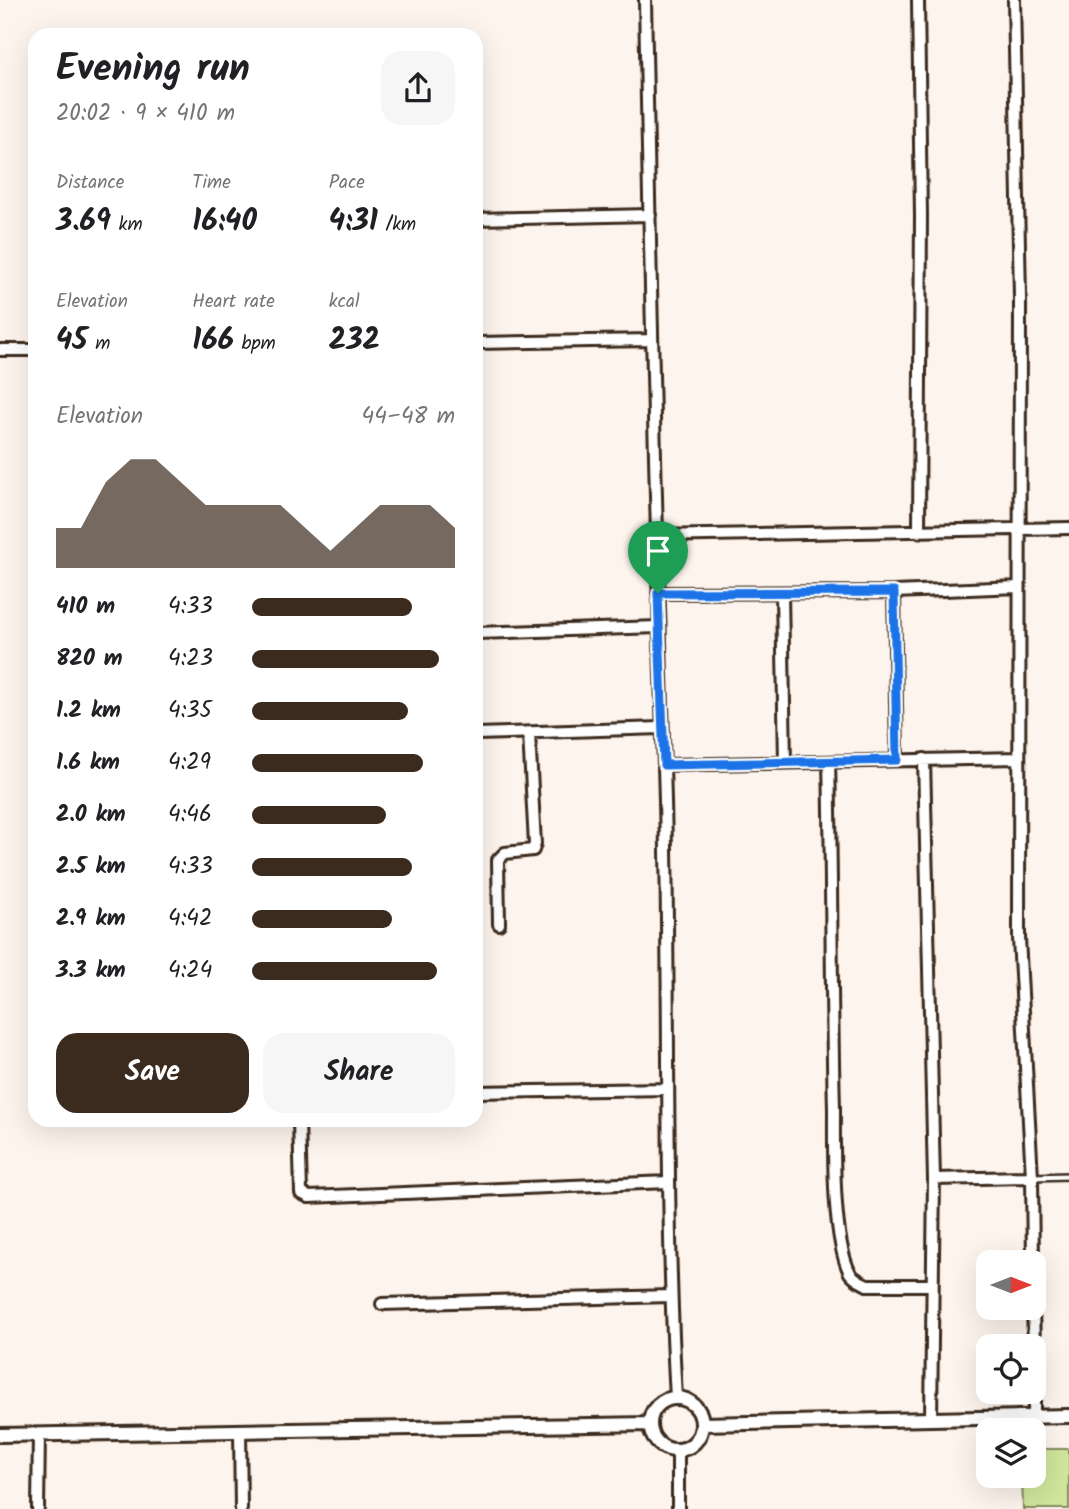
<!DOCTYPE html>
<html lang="en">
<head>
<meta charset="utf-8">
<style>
	body { margin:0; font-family:Kalam,sans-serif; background:#f6f6f6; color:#202124; height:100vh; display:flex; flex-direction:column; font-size:26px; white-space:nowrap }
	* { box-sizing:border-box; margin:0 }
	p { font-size:23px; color:#757577 }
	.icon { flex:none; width:38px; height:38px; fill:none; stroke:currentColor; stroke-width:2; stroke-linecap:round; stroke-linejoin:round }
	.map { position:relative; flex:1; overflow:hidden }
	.side { position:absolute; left:28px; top:28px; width:455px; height:1099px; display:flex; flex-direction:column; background:#fff; border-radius:21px; box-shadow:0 7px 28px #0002 }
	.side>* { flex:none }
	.needle { width:46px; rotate:90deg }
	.fabs { position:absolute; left:976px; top:1250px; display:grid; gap:14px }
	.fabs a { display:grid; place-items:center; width:70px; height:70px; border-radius:14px; background:#fff; box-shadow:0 7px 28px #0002; font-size:35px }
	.pin { position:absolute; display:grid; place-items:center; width:60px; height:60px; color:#fff; margin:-72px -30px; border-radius:50% 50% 50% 0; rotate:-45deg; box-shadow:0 0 7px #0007 }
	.pin .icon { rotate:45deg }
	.round { display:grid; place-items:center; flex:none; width:74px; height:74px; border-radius:21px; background:#f6f6f6 }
	.overview { display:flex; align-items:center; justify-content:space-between; height:119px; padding:0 28px }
	h1 { font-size:38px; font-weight:600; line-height:52px }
	.stats { display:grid; grid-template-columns:repeat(3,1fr); gap:10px; height:119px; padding:7px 28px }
	.stats div { display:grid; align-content:center }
	.stats b { font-size:30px; font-weight:600 }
	.stats small { font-size:19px; font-weight:400 }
	.stats p { font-size:19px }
	.chart { height:196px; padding:14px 28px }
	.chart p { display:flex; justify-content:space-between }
	.chart svg { width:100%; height:126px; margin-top:7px; fill:#3b2a1e; opacity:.7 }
	.action { display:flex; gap:14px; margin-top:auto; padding:14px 28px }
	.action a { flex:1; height:80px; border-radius:21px; background:#3b2a1e; color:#fff; font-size:28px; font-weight:600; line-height:80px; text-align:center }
	.action a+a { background:#f6f6f6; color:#202124 }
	ul { padding:0 28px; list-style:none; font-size:23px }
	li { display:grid; grid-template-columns:112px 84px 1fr; align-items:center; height:52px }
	li i { height:18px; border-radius:9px; background:#3b2a1e }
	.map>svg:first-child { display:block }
	.garden { fill:#cfe69b; stroke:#85885c; stroke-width:2 }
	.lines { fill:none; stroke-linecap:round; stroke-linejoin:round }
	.service-casing { stroke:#3b2a1e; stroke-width:10 }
	.minor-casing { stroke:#3b2a1e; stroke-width:16 }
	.tertiary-casing { stroke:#3b2a1e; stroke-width:18 }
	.service { stroke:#fff; stroke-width:5 }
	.minor { stroke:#fff; stroke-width:10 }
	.tertiary { stroke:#fff; stroke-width:12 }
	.route-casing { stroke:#fff; stroke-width:14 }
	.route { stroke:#1a73e8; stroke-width:9 }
</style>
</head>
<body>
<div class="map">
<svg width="1069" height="1509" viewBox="0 0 1069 1509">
	<rect width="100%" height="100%" fill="#fdf4ed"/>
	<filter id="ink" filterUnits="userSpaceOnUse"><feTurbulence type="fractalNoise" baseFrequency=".0143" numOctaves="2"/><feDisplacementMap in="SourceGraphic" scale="14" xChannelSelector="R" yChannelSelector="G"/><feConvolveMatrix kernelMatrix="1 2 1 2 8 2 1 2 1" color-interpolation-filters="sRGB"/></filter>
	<g filter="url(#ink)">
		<!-- garden -->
		<path class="garden" d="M1034 1449H1069V1509H1023L1022 1475H1034Z"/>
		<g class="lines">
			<!-- service casing -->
			<g class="service-casing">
				<path id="service" d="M1032 1177 1069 1176"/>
			</g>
			<!-- minor casing -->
			<g class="minor-casing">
				<path id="minor" d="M645 0C650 255 655 511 664 766 671 977 664 1187 676 1398
					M918 0 921 216 919 532
					M1014 0 1020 297 1019 938 1032 1177 1033 1262
					M476 219 650 215
					M476 343 652 340
					M0 350H35
					M655 536 1069 528
					M894 592 897 760
					M658 593 894 592 1019 587
					M782 593 785 762
					M476 633 659 627
					M476 734 661 728
					M924 759 934 1179 931 1419
					M829 762C832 878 831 993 834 1109 834 1149 832 1238 850 1273 854 1279 861 1282 867 1285H930
					M664 765 1019 758
					M499 924 498 860 505 853 533 850 535 844 529 734
					M476 1092 668 1089
					M299 1120 301 1193 309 1197 668 1182
					M934 1179 1032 1177
					M382 1304 670 1296
					M1033 1307 1034 1346
					M1034 1391V1417
					M240 1431 241 1509
					M678 1450V1509
					M38 1509 39 1434"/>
			</g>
			<!-- tertiary casing -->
			<g class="tertiary-casing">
				<path id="tertiary" d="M650 1424a26 26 0 1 1 52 0a26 26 0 1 1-52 0Z
					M702 1424 1069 1416
					M0 1435 650 1424"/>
			</g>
			<!-- service -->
			<use href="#service" class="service"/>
			<!-- minor -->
			<use href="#minor" class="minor"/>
			<!-- tertiary -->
			<use href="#tertiary" class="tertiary"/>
		</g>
	</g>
	<g class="lines" filter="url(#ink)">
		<!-- route casing -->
		<g class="route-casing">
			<path id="route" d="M894 592 897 760 664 765 658 593Z"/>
		</g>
		<!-- route -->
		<use href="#route" class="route"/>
	</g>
</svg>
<div class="fabs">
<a><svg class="needle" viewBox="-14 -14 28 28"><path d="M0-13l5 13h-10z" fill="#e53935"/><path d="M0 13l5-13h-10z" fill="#757577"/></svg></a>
<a><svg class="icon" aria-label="locate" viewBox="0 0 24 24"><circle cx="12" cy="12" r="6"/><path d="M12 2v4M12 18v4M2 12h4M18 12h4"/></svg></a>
<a><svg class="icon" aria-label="layers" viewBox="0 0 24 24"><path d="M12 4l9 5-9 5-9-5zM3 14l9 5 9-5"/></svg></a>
</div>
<div class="pin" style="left:658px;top:593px;background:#1e9e55"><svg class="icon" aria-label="arrive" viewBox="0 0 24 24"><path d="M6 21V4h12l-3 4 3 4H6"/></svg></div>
<section class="side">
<div class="overview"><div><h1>Evening run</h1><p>20:02 · 9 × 410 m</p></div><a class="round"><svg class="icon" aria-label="share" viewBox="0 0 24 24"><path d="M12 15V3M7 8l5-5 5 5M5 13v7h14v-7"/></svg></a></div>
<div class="stats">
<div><p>Distance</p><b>3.69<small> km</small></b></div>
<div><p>Time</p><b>16:40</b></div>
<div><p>Pace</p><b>4:31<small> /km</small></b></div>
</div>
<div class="stats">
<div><p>Elevation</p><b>45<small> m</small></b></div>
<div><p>Heart rate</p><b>166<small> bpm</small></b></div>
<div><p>kcal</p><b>232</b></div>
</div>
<div class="chart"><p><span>Elevation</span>44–48 m</p>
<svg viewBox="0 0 160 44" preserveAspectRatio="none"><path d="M0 44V30L10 30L20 14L30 6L40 6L50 14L60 22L70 22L80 22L90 22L100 30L110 38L120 30L130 22L140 22L150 22L160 30V44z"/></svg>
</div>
<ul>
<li><b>410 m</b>4:33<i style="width:79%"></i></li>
<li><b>820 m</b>4:23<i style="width:92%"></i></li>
<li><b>1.2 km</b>4:35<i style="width:77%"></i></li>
<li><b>1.6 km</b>4:29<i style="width:84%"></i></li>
<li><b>2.0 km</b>4:46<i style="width:66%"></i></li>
<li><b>2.5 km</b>4:33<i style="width:79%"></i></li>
<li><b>2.9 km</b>4:42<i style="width:69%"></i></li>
<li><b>3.3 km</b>4:24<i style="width:91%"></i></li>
</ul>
<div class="action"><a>Save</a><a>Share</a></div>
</section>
</div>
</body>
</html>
